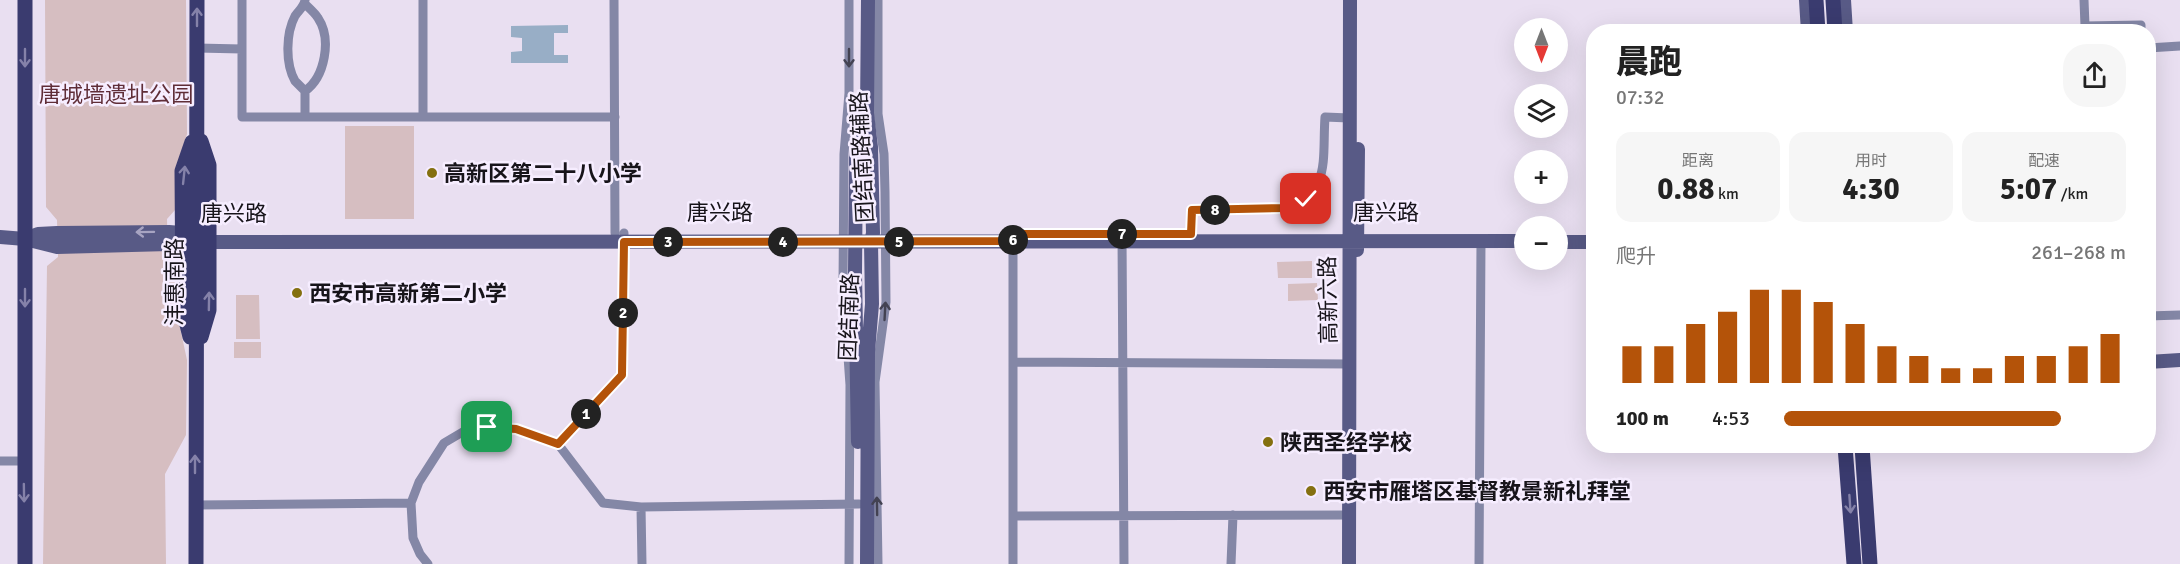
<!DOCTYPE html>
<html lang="zh">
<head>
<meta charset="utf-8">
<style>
	body { margin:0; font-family:Signika,"Noto Sans SC",sans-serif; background:#f6f6f6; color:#222; height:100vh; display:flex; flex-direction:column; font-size:22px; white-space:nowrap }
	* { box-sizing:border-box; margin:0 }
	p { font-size:20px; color:#767676 }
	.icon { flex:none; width:33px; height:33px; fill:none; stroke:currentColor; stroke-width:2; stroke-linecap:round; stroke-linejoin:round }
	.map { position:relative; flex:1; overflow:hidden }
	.side { position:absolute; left:1586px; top:24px; width:570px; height:429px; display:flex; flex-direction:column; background:#fff; border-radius:24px; box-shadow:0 6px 24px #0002 }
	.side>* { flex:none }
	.needle { width:39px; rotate:180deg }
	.controls { position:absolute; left:1514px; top:18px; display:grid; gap:12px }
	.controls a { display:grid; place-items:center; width:54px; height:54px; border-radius:50%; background:#fff; box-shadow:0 6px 24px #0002; font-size:30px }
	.pin { position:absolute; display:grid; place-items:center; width:51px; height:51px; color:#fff; margin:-26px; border-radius:12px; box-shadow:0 3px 9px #0006 }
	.km { position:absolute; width:30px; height:30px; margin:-15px; border-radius:50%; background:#222; color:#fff; font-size:16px; line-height:30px; text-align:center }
	.round { display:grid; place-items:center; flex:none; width:63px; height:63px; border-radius:24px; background:#f6f6f6 }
	.summary { display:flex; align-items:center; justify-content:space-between; height:102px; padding:0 30px }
	h1 { font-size:33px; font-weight:800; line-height:45px }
	.metrics { display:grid; grid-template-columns:repeat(3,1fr); gap:9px; height:102px; padding:6px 30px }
	.metrics div { display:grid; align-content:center; border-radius:15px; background:#f6f6f6; text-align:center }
	.metrics b { font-size:30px; font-weight:800 }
	.metrics small { font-size:16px; font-weight:400 }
	.metrics p { font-size:16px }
	.chart { height:168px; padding:12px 30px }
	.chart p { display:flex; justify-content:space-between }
	.chart svg { width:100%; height:108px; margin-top:6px; stroke:#b45309; stroke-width:6 }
	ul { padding:0 30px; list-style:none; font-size:20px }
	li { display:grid; grid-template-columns:96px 72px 1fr; align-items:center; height:45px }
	li i { height:15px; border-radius:8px; background:#b45309 }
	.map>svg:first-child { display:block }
	.green { fill:#d6bec1 }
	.water { fill:#98aec6 }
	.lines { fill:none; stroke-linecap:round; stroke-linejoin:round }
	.street { stroke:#8487a6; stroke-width:9 }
	.secondary { stroke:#585a86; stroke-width:14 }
	.primary { stroke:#3a3b6f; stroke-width:15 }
	.oneway { stroke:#8582a9 }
	.oneway2 { stroke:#434252 }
	.oneway3 { stroke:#a7a4c2 }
	.route-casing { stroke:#fff; stroke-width:12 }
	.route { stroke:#b45309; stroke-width:8 }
	.poi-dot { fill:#847010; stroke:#f6edff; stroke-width:2 }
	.labels { text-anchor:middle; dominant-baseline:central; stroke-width:5; stroke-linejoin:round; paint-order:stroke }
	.park-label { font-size:22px; fill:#5f2d37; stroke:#f6edff }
	.street-label { font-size:22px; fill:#17141a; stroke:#f6edff }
	.poi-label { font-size:22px; font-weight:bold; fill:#17141a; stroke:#f6edff; text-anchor:start }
</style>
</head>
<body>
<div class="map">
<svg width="2180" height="564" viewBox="0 0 2180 564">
	<rect width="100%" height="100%" fill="#e9dff1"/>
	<!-- green -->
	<path class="green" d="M45 0H186L187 134 175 172V210L167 219 168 258 175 270 176 309 187 360 186 435 165 474 166 564H43L47 266 58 257 57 220 46 207Z
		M345 126H414V219H345Z
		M1312 261V278H1278L1277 262Z
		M1317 283 1318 300 1288 301V284Z
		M236 295H259L260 339H236Z
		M234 342H261V358H234Z"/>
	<!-- water -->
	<path class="water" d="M568 25V33H554V55H568V63H511V52L522 51V38L511 37V26Z"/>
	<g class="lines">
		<!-- street -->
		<path class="street" d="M242 0V117H615
			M305 0C304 7 299 10 295 16 286 33 285 63 295 81 298 84 302 88 305 91V117
			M423 0V117
			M614 0 615 233
			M849 0V93L844 154 843 286 850 385 849 564
			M878 0V114L884 154 885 192 886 302 875 382 878 564
			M2084 0 2085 26 2141 25V32
			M305 4C309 8 315 13 318 18 332 39 325 77 305 91
			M197 48 242 49
			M2148 48 2180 46
			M1013 234V564
			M1122 234 1124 564
			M1191 234 1192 210 1283 208C1332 195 1322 159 1325 117L1349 118
			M2148 316 2180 315
			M1013 362 1349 364
			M558 444 622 375 624 233
			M0 461H24
			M195 505 411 503
			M641 507 642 564
			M1014 516 1349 515
			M428 564 420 554 413 538 411 503 419 482 444 443 466 430 487 427 516 429 558 444 603 503 641 507 859 504
			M1231 564 1233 515
			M1479 564 1481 241"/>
		<!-- secondary -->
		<path class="secondary" d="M1806 0 1808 32
			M1844 0 1846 32
			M0 237 25 239 57 247 169 244 183 242 1524 241
			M27 238 38 234 57 233 169 232 193 234
			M1557 242H1593
			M1357 250 1358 149
			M2148 362 2180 360
			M858 442 855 273 856 157 859 101
			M867 564 868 352 872 304 871 242 873 233 871 147 867 113 868 0
			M1349 564 1350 0"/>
		<!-- primary -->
		<path class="primary" d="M25 0V564
			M1816 0 1818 32
			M1833 0 1835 32
			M201 141 209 165V310L201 337
			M190 337 183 309 182 171 192 142
			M1845 446 1854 564
			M1862 446 1870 564
			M196 564 197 0"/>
	</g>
	<!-- one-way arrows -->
	<defs><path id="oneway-shaft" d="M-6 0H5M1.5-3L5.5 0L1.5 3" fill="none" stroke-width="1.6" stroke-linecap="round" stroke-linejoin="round" transform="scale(1.5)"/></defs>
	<g class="oneway">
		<use href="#oneway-shaft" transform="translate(197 17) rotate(-90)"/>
		<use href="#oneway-shaft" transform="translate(25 58) rotate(90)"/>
		<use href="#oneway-shaft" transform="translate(184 175) rotate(-84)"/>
		<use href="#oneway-shaft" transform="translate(25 298) rotate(90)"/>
		<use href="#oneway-shaft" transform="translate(209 301) rotate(-89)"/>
		<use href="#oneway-shaft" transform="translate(195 464) rotate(-90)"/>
		<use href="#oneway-shaft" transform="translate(24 493) rotate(89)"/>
		<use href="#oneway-shaft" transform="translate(1850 504) rotate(86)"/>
	</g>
	<g class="oneway2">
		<use href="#oneway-shaft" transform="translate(849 58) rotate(90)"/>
		<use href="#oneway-shaft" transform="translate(885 311) rotate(-87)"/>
		<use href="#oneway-shaft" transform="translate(877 506) rotate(-91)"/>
	</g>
	<use class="oneway3" href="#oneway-shaft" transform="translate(145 232) rotate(179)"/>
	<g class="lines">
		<!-- route casing -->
		<g class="route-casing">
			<path id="route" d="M487 427 516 429 558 444 622 375 624 242 1013 241V234H1191L1192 210 1283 208 1297 204 1306 199"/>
		</g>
		<!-- route -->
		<use href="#route" class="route"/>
	</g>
	<!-- markers -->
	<g class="poi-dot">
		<circle cx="432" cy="173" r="6"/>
		<circle cx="297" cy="293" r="6"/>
		<circle cx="1268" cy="442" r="6"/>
		<circle cx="1311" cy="491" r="6"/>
	</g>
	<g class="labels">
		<!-- park labels -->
		<g class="park-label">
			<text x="116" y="94">唐城墙遗址公园</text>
		</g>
		<!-- street labels -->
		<g class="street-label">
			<text transform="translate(862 157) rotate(-93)">团结南路辅路</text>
			<text x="720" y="212">唐兴路</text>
			<text x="1386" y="212">唐兴路</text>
			<text x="234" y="213">唐兴路</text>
			<text transform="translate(174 282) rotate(-90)">沣惠南路</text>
			<text transform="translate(1328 300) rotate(-91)">高新六路</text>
			<text transform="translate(849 317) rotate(-88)">团结南路</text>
		</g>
		<!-- poi labels -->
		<g class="poi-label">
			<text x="444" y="173">高新区第二十八小学</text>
			<text x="309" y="293">西安市高新第二小学</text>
			<text x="1280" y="442">陕西圣经学校</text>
			<text x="1323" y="491">西安市雁塔区基督教景新礼拜堂</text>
		</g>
	</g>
</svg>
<div class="controls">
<a><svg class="needle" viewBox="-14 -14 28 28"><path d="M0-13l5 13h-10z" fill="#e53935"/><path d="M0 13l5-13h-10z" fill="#767676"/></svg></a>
<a><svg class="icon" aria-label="layers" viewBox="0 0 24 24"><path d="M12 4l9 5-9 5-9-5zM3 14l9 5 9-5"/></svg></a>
<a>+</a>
<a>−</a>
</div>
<div class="pin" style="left:487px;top:427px;background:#1e9e55"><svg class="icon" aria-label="arrive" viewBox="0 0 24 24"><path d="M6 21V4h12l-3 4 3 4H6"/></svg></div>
<div class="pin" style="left:1306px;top:199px;background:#d93025"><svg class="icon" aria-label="check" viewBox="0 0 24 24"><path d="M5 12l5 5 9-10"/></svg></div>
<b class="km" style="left:586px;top:414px">1</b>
<b class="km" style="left:623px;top:313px">2</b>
<b class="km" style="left:668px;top:242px">3</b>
<b class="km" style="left:783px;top:242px">4</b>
<b class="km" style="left:899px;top:242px">5</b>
<b class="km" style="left:1013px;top:240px">6</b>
<b class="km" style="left:1122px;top:234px">7</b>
<b class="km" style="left:1215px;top:210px">8</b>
<section class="side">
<div class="summary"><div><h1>晨跑</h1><p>07:32</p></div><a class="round"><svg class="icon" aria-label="share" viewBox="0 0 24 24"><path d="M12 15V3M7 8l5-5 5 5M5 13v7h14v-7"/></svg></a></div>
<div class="metrics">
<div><p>距离</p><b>0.88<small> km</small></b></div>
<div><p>用时</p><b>4:30</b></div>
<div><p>配速</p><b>5:07<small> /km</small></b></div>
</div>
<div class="chart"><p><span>爬升</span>261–268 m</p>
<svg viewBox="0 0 160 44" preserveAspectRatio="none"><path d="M5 44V29M15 44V29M25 44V20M35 44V15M45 44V6M55 44V6M65 44V11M75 44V20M85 44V29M95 44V33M105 44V38M115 44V38M125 44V33M135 44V33M145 44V29M155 44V24"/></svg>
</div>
<ul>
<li><b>100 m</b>4:53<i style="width:81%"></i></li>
</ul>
</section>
</div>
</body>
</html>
